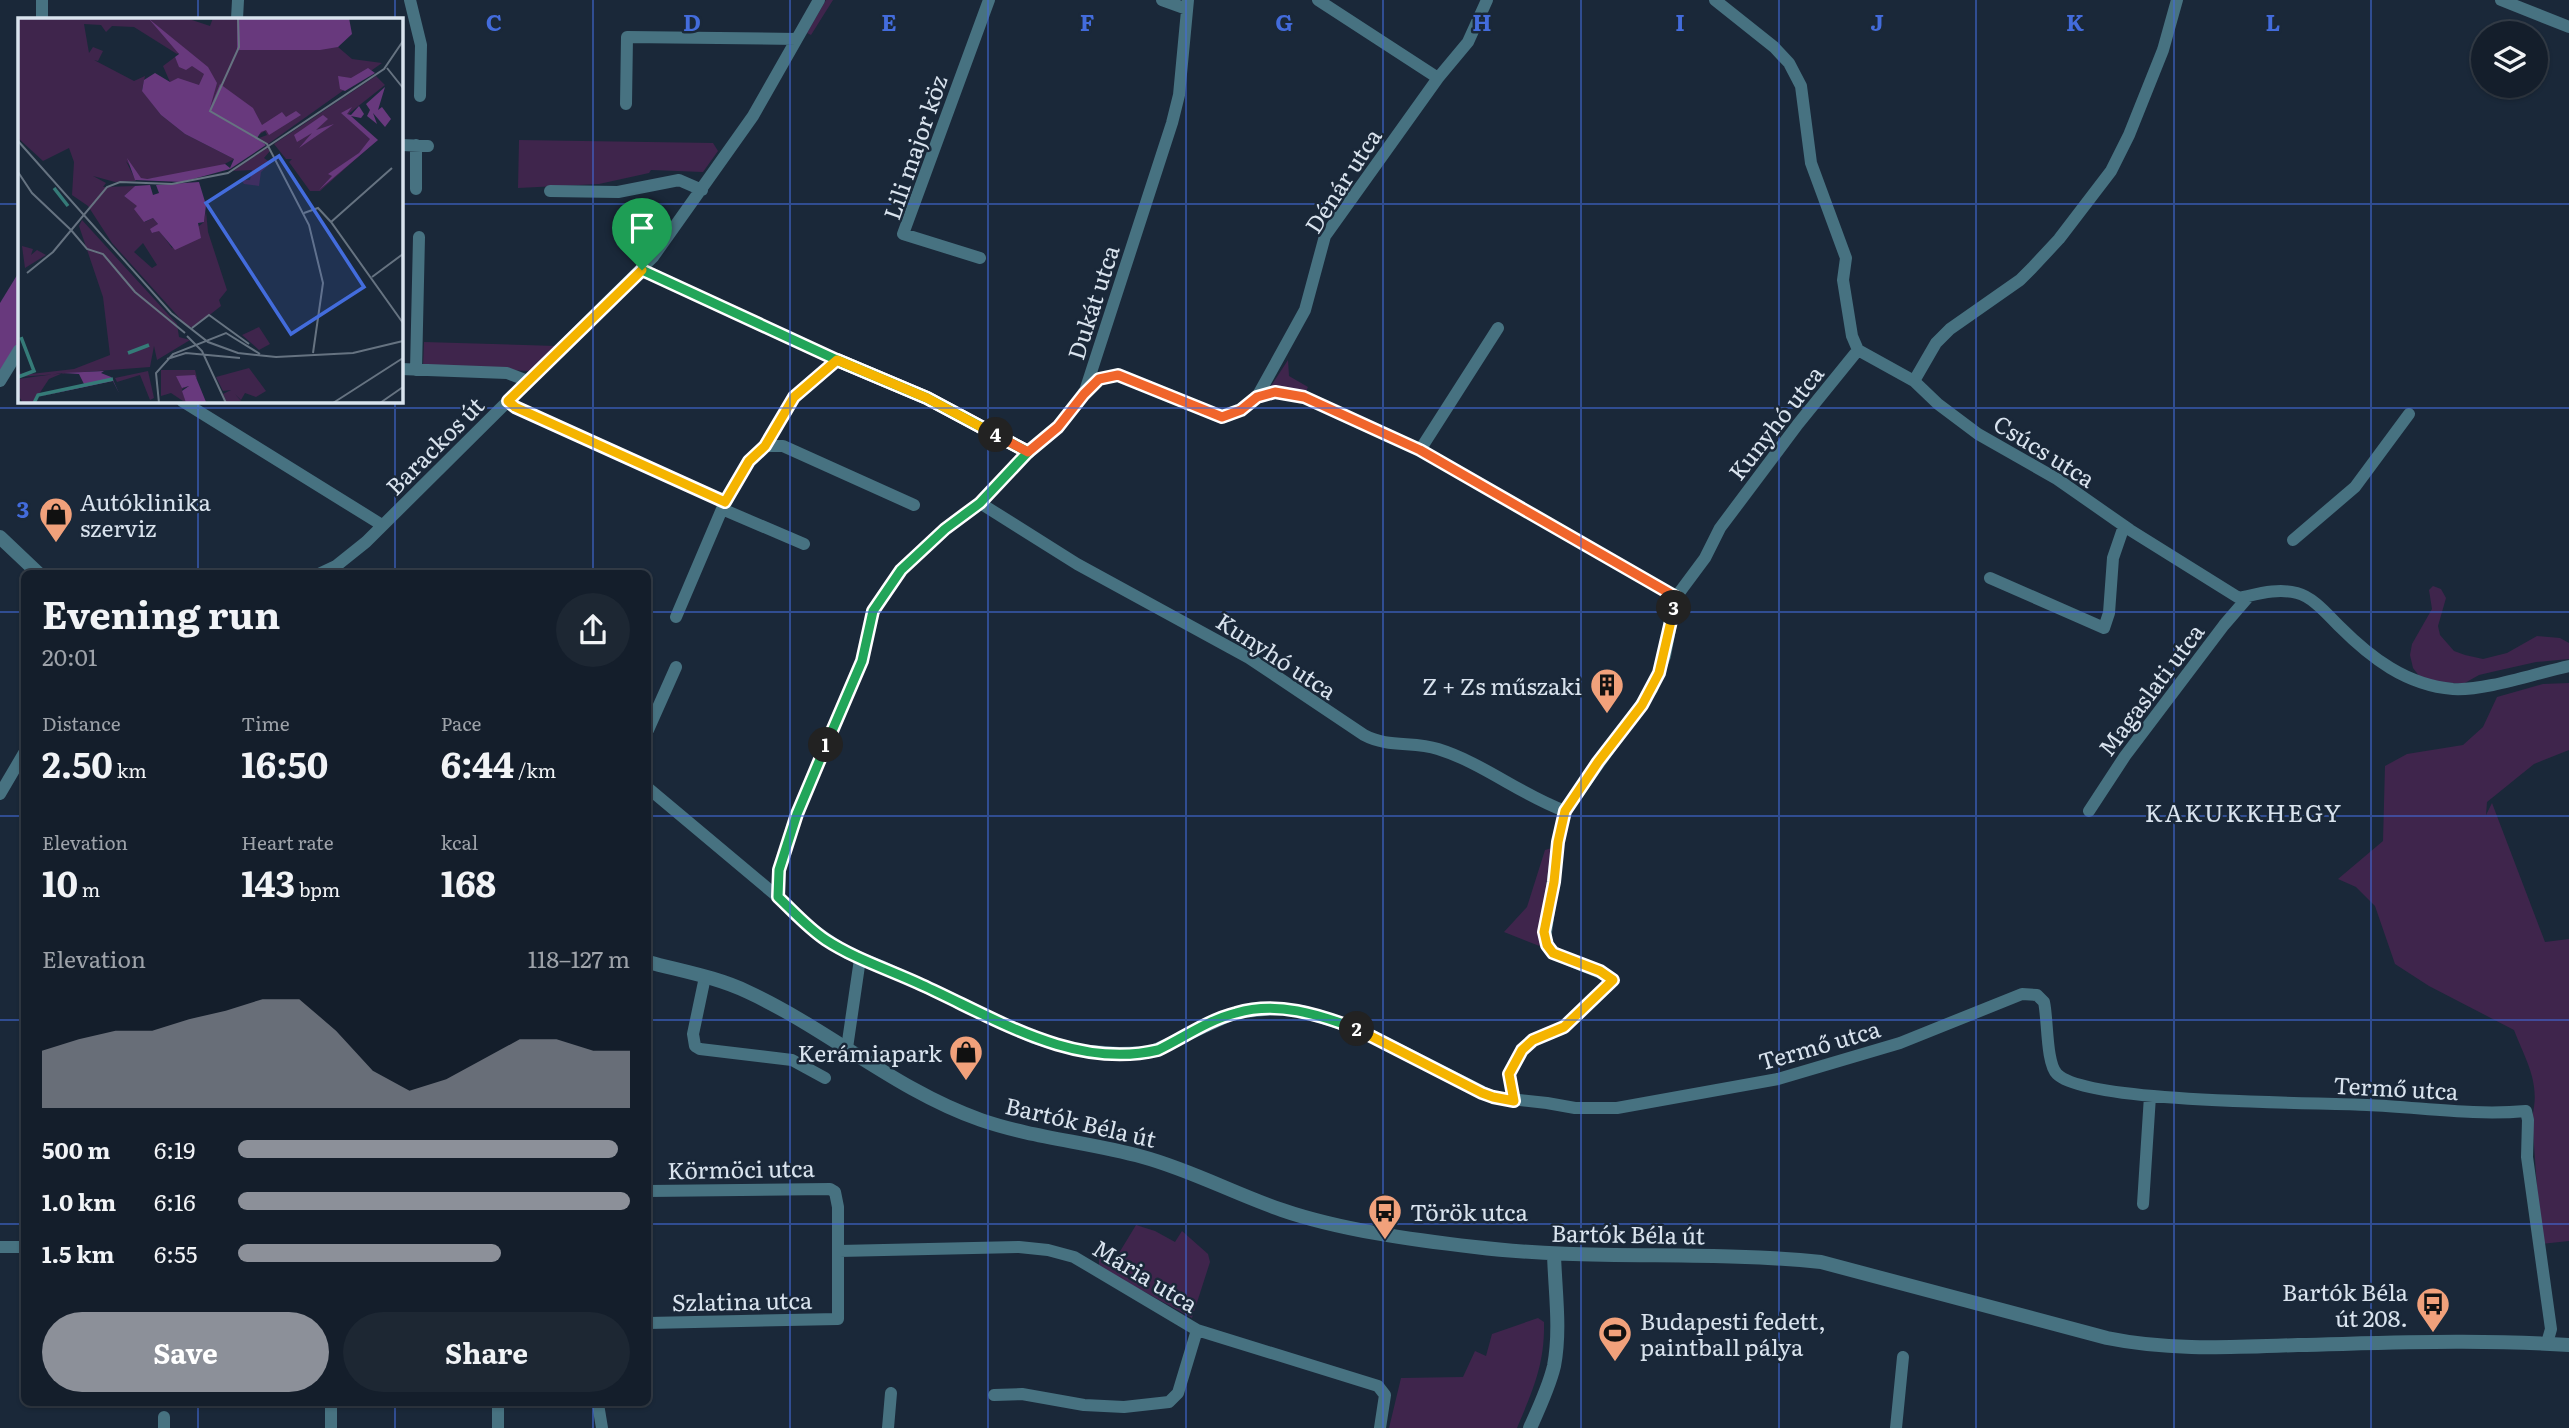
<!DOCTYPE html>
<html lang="en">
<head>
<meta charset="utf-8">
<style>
	body { margin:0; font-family:Literata,serif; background:#1d2733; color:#f1f3f6; height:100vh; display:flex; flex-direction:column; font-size:26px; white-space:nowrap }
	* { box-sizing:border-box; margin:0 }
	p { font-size:23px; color:#9da2a9 }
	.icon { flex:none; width:38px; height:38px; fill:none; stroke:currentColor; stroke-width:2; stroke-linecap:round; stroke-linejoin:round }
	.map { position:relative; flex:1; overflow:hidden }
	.drawer { position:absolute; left:21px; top:570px; width:630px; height:836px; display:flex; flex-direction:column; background:#141e2b; border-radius:10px; box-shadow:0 2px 5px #0004,0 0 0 2px #333c47 }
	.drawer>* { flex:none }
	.fabs { position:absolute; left:2471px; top:21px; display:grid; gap:14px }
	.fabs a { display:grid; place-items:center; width:77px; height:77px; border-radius:50%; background:#141e2b; box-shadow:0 2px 5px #0004,0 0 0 2px #333c47; font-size:35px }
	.pin { position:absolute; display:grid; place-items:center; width:60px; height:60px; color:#fff; margin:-72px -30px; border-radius:50% 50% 50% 0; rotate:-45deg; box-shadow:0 0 7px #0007 }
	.pin .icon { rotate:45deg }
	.km { position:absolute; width:35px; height:35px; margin:-18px; border-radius:50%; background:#222; color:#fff; font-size:19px; line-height:35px; text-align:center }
	.round { display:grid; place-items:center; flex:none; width:74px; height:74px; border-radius:37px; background:#1d2733 }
	.overview { display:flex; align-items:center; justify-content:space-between; height:119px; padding:0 21px }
	h1 { font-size:38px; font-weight:700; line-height:52px }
	.figures { display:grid; grid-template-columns:repeat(3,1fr); gap:10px; height:119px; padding:7px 21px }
	.figures div { display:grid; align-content:center }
	.figures b { font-size:35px; font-weight:700 }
	.figures small { font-size:19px; font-weight:400 }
	.figures p { font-size:19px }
	.chart { height:196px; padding:14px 21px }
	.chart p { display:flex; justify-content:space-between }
	.chart svg { width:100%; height:126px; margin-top:7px; fill:#8c9099; opacity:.7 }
	.button { display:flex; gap:14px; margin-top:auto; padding:14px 21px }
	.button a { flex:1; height:80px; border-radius:42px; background:#8c9099; color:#fff; font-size:28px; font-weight:700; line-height:80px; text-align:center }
	.button a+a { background:#1d2733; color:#f1f3f6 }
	ul { padding:0 21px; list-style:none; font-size:23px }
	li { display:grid; grid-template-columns:112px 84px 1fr; align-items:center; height:52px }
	li i { height:18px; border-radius:9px; background:#8c9099 }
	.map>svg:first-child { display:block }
	.green { fill:#3f254c }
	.forest { fill:#68397d }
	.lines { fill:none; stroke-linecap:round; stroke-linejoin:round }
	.minor { stroke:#477281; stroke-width:12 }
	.tertiary { stroke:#477281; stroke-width:14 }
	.split-1-casing { stroke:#fff; stroke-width:14 }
	.split-2-casing { stroke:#fff; stroke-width:14 }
	.split-3-casing { stroke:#fff; stroke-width:14 }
	.split-4-casing { stroke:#fff; stroke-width:14 }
	.split-5-casing { stroke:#fff; stroke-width:14 }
	.split-1 { stroke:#22a559; stroke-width:9 }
	.split-2 { stroke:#22a559; stroke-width:9 }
	.split-3 { stroke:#f5b400; stroke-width:9 }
	.split-4 { stroke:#f0652b; stroke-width:9 }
	.split-5 { stroke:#f5b400; stroke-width:9 }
	.grid { fill:none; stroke:#436cdc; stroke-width:2; stroke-opacity:0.55 }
	.labels { text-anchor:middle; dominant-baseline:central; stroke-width:5; stroke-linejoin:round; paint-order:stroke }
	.street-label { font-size:23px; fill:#d9e3ee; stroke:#1a2839 }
	.poi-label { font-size:23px; fill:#d9e3ee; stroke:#1a2839; text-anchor:start }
	.neighbourhood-label { font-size:24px; letter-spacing:2px; fill:#d9e3ee; stroke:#1a2839 }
	.inset-river { fill:none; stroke:#357b78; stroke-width:3.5 }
	.inset-road { fill:none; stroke:#667381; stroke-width:2 }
	.view { fill:#436cdc; fill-opacity:0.15; stroke:#436cdc; stroke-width:3.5 }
	.inset-edge { fill:none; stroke:#d9e3ee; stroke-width:3.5 }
	.grid-label { font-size:23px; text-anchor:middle; font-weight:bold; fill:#436cdc; stroke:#1a2839; stroke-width:5; stroke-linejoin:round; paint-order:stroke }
</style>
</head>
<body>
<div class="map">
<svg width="2569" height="1428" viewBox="0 0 2569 1428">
	<rect width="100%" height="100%" fill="#1a2839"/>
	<!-- green -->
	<path class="green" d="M826 0H833L811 35 807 33Z
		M519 140 713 143 718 151 703 172 651 170 649 173 599 184 518 188Z
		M424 342 556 346 530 371 423 366Z
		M1288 360 1289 376 1308 387 1305 394 1267 392Z
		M2433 586 2441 589 2446 598 2438 626 2440 635 2454 651 2465 655 2483 659 2507 653 2537 636 2560 638 2569 643V659L2536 662 2496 671 2479 675 2463 684 2434 681 2420 677 2413 668 2410 655 2412 644 2432 609 2429 590Z
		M2569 683V750L2534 764 2487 802 2486 815 2492 803 2545 942 2569 939V1241L2541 1244 2532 1117C2541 1083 2526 1061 2514 1030L2429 986 2395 964 2375 906 2356 887 2338 879 2383 841 2385 766 2407 754 2463 745 2483 727 2497 697 2543 684Z
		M1552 848 1542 947 1504 932 1527 907 1545 850Z
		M1136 1225 1155 1231 1175 1242 1182 1231 1208 1254 1210 1262 1192 1318 1099 1267V1259L1116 1258Z
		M1538 1318 1544 1322C1545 1364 1533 1390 1517 1428H1389L1401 1378 1463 1377 1475 1351 1486 1356 1492 1334Z"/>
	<!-- forest -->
	<path class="forest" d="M19 272V341L0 372V303Z"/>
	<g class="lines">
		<!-- minor -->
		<path class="minor" d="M410 0 421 45 420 96
			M1162 0 1187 9
			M1318 0 1438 78
			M1715 0 1774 47 1789 63 1801 86 1811 163 1846 258 1843 280 1852 336 1858 350 1914 381 1938 404 1978 434 2057 479 2130 530 2239 598C2258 594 2277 588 2297 593 2313 597 2327 614 2339 626 2371 658 2406 685 2453 689 2485 691 2536 673 2569 666
			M2501 0 2569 27
			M42 19V0
			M237 19 238 0
			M626 104 627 37 797 39
			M401 145 428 146
			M416 189V145
			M550 191 618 192 679 180 702 190
			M980 258 903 234 989 0
			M642 270 837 360 927 398 1028 452
			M401 369 507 373 528 381
			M416 370 419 237
			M0 381 19 350
			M1914 381 1936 343 1950 329 2020 280 2032 268 2059 239 2111 171 2129 135 2163 50 2177 0
			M1086 391 1099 379 1118 375 1221 417 1241 410 1257 397 1275 392 1304 397 1420 450 1676 597
			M1257 397 1305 310 1325 236 1438 78 1468 42 1487 0
			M182 401 382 525
			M508 401 515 407 725 502
			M765 446H783L914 505
			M1420 450 1498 328
			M980 503 1077 564 1249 658 1364 735C1388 748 1414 741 1438 749 1483 763 1521 795 1565 811L1652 689 1665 656 1676 597 1705 558 1720 528 1798 424 1858 350
			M722 509 804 544
			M2293 540 2355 487 2409 414
			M319 574 336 566 366 542 653 257 753 116 819 0
			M1990 578 2104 628 2109 613 2113 558 2124 526
			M676 617 725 502 749 462 765 446 794 397 837 360
			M648 730 676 667
			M648 788 778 897 808 926 847 953 881 966 1034 1038 1077 1050 1119 1053 1150 1052 1235 1013 1274 1009 1302 1011 1363 1031 1493 1097 1547 1103 1575 1108H1617L1778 1079 1900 1043 2022 994 2037 995 2044 1002C2048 1020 2046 1063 2057 1074 2087 1104 2315 1102 2367 1105 2420 1107 2473 1116 2526 1111L2528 1120 2527 1157 2551 1329 2547 1343
			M0 794 24 753
			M2089 811 2125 756 2224 625 2249 596
			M778 897 779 870 797 814 862 661 873 611 901 570 945 529 980 503 1028 452 1058 427 1084 394 1172 123 1179 95 1188 0
			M705 977 693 1034 695 1046 700 1049 792 1060 825 1078
			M847 1048 860 959
			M1514 1101 1509 1074 1522 1050 1533 1040 1564 1027 1613 980C1594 965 1553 962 1545 940L1558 842 1565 811
			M648 1191 830 1189 835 1192 838 1207V1319L648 1323
			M2143 1204 2150 1096
			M0 1247H24
			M839 1251 1019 1247 1048 1250 1074 1257 1197 1330 1378 1386 1385 1395 1380 1428
			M994 1395 1022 1394 1084 1405 1124 1407 1169 1402 1178 1393 1197 1330
			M331 1404V1428
			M498 1404V1428
			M598 1404 602 1428
			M164 1417V1428
			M888 1428 891 1393
			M1896 1428 1903 1357"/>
		<!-- tertiary -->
		<path class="tertiary" d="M0 537 39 574
			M648 962C681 971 717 977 748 992 828 1029 897 1091 981 1120 1033 1138 1089 1142 1143 1157 1191 1170 1235 1194 1282 1210 1340 1230 1414 1240 1475 1247 1590 1261 1706 1250 1821 1262L2107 1338C2170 1351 2233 1347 2298 1345 2388 1343 2479 1339 2569 1345
			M1530 1428C1539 1408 1549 1387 1554 1366 1561 1329 1555 1291 1554 1254"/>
	</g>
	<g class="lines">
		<!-- split-1 casing -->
		<g class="split-1-casing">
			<path id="split-1" d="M642 270 837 360 927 398 1028 452 980 503 945 529 901 570 873 611 862 661 826 745"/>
		</g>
		<!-- split-2 casing -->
		<g class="split-2-casing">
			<path id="split-2" d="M826 745 797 814 779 870 778 897C794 912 808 928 826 940 855 959 890 970 922 985 995 1018 1074 1070 1158 1050 1183 1038 1208 1020 1236 1013 1277 1001 1318 1014 1357 1029"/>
		</g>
		<!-- split-3 casing -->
		<g class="split-3-casing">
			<path id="split-3" d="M1357 1029 1482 1093 1493 1097 1514 1101 1509 1074 1522 1050 1533 1040 1564 1027 1613 980 1600 971 1553 953 1547 945 1544 932 1554 882 1558 842 1565 811 1598 762 1642 705 1659 673 1674 608"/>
		</g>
		<!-- split-4 casing -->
		<g class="split-4-casing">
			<path id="split-4" d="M996 435 1028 452 1058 427 1084 394 1099 379 1118 375 1222 417 1241 410 1257 397 1275 392 1304 397 1420 450 1676 597 1674 608"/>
		</g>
		<!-- split-5 casing -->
		<g class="split-5-casing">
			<path id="split-5" d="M642 270 508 401 515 407 725 502 749 461 765 446 794 397 837 360 927 398 996 435"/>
		</g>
		<!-- split-1 -->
		<use href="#split-1" class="split-1"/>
		<!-- split-2 -->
		<use href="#split-2" class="split-2"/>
		<!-- split-3 -->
		<use href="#split-3" class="split-3"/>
		<!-- split-4 -->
		<use href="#split-4" class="split-4"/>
		<!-- split-5 -->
		<use href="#split-5" class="split-5"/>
	</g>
	<!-- grid -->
	<path class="grid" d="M198 0V19M395 0V19M593 0V574M790 0V1428M988 0V1428M1186 0V1428M1383 0V1428M1581 0V1428M1779 0V1428M1976 0V1428M2174 0V1428M2371 0V1428M0 204H19M401 204H2569M198 401V574M395 401V574M0 408H2569M0 612H24M648 612H2569M0 816H24M648 816H2569M0 1020H24M648 1020H2569M0 1224H24M648 1224H2569M198 1404V1428M395 1404V1428M593 1404V1428"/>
	<!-- icons -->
	<defs>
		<g id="shop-pin" transform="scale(1.75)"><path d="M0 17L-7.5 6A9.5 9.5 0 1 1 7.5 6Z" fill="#f1a17b" stroke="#1a2839"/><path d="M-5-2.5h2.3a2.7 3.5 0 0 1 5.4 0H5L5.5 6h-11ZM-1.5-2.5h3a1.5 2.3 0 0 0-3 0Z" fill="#111"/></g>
		<g id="building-pin" transform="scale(1.75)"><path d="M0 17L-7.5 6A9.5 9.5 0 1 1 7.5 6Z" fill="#f1a17b" stroke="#1a2839"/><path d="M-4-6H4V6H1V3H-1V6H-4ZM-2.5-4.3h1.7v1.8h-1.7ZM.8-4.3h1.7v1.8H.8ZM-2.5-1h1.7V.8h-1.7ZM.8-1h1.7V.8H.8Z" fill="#111"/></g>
		<g id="bus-pin" transform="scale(1.75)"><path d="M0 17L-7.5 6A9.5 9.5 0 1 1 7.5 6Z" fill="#f1a17b" stroke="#1a2839"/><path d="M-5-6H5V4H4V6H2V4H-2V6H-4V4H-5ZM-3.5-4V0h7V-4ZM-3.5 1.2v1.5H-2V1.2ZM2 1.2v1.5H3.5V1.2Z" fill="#111"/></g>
		<g id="stadium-pin" transform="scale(1.75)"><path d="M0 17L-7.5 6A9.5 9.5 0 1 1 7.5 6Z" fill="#f1a17b" stroke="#1a2839"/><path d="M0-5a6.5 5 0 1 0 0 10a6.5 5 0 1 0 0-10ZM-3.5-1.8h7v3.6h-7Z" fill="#111"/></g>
	</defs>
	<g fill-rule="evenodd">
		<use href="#shop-pin" x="56" y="514"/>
		<use href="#building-pin" x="1607" y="685"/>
		<use href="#shop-pin" x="966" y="1052"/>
		<use href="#bus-pin" x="1385" y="1211"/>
		<use href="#bus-pin" x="2433" y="1304"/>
		<use href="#stadium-pin" x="1615" y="1333"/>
	</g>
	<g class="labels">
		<!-- street labels -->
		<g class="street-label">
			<text transform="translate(914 147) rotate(-71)">Lili major köz</text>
			<text transform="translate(1342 180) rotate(-57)">Dénár utca</text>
			<text transform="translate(1092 302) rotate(-72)">Dukát utca</text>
			<text transform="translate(1775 422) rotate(-52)">Kunyhó utca</text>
			<text transform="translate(434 445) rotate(-45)">Barackos út</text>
			<text transform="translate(2045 450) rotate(32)">Csúcs utca</text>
			<text transform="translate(1277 655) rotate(33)">Kunyhó utca</text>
			<text transform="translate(2150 689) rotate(-53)">Magaslati utca</text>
			<text transform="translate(1819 1044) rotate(-16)">Termő utca</text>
			<text transform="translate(2396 1087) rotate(3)">Termő utca</text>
			<text transform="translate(1081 1121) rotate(13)">Bartók Béla út</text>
			<text transform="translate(741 1168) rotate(-1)">Körmöci utca</text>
			<text transform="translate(1628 1233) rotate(1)">Bartók Béla út</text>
			<text transform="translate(1146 1275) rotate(31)">Mária utca</text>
			<text transform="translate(742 1300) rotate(-1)">Szlatina utca</text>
		</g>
		<!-- poi labels -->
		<g class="poi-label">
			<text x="80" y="501">Autóklinika<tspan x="80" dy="26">szerviz</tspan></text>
			<text x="1582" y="685" text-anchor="end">Z + Zs műszaki</text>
			<text x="942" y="1052" text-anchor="end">Kerámiapark</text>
			<text x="1410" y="1211">Török utca</text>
			<text x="2408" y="1291" text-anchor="end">Bartók Béla<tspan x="2408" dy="26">út 208.</tspan></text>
			<text x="1640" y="1320">Budapesti fedett,<tspan x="1640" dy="26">paintball pálya</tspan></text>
		</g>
		<!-- neighbourhood labels -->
		<g class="neighbourhood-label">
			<text x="2244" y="811">KAKUKKHEGY</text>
		</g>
	</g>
	<!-- overview -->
	<g transform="translate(18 18)">
		<rect width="385" height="385" fill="#1a2839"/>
		<path d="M0 0H168L192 8 195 0H219V32L320 29 334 41 364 45 250 126 241 120 249 117 247 113 242 116 155 71 145 48 157 39 160 45 166 32 159 36 116 9 94 8 88 14 83 7 66 6 71 35 75 29 85 33 80 43 76 42 116 63 127 58 124 72 143 97 167 116 216 141 197 151 129 161H123L108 143 118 163 97 164 75 158 88 165 85 169 117 168 106 178 120 188 127 204 135 200 140 206 135 215 141 212 154 230 186 204 188 193 190 214 209 272 201 282 203 288 175 310 188 317 167 306 94 225 70 188 54 177 56 144 51 130 25 143 0 120ZM125 225 139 247 134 250 116 234ZM358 58 367 67 329 97 359 122 302 173H292L271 144 274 141H268L256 126ZM249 130 252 133 246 140 253 145 243 154 241 168 226 166 223 162H232L234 152 215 153ZM64 202 159 306 161 319 172 322 139 342 136 328 132 349 0 359V351L4 357 56 351 92 337 85 279 61 208ZM4 228 15 231 13 237 19 232 28 237 7 250ZM241 309 252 326 241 332 224 317ZM231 350 248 373 238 379 227 375 223 382 217 376 223 383 209 385 205 376 213 372 205 373 198 359ZM143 352H177L179 360 161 362 165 370 180 364 164 371 168 385 153 375 143 378ZM130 353 136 380 132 382 122 357 99 364 97 360ZM45 355 31 361 15 385H5L0 377V361Z" fill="#3f254c" fill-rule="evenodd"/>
		<path d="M219 0H331L334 16 320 29 302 32H219ZM131 1 190 49 199 65 192 90 202 66 235 90 244 107 264 94 268 99 278 93 283 97 251 117 248 112 243 114 239 120 248 127 212 151 164 164 117 162 109 140 123 160 129 161 207 146 212 150 216 141 167 116 143 97 124 73 126 62 137 55 152 64 160 60 181 67 186 56 174 48 168 52 161 49 157 39 161 36ZM350 50 357 55 327 73 322 71 320 58 333 60ZM367 69 360 92 364 89 373 101 367 109 355 95 359 106 349 98 352 92 348 86ZM341 88 346 96 343 100 333 98 360 122 301 172 314 158 310 156 341 135 352 121 323 95 334 89 329 96 333 97ZM305 97 310 101 298 112 316 106 281 130 294 115 279 124 276 117ZM181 164 188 187 186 204 180 205 183 220 157 232 141 213 134 215 132 211 140 206 135 200 126 204 116 191 119 188 106 178 117 168 132 167 135 177 141 175 138 167ZM86 353 83 355 93 359 95 362 101 375 95 363 19 379 67 368 61 356 46 355ZM177 357 188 384 168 385 164 373 171 368 164 370 158 358Z" fill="#68397d"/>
		<path class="inset-river" d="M36 170 50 188M110 335 131 327M0 359 16 353 3 319M16 385 20 377 95 361"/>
		<path class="inset-road" d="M220 0 221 29 192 93 249 126 291 207 305 265 295 335M369 50 385 70M0 123 153 295 190 324 220 335 258 339 335 335 385 323M0 154 14 175 53 212M286 195 300 190 313 204 385 305M313 204 374 150M53 212 69 231 85 236 117 274 167 315M9 255 35 234 89 169 102 164 154 166 210 155 366 51 385 23M354 259 385 236M174 310 191 297 231 326M169 318 184 333 208 385M149 341 168 335 222 340M141 385 138 355 155 336 208 315 242 336M315 385 385 340M362 385 385 369"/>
		<path class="view" d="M261 138 346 269 273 316 188 185Z"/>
		<rect width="385" height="385" class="inset-edge"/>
	</g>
	<g class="grid-label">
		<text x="494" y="31">C</text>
		<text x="692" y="31">D</text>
		<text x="889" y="31">E</text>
		<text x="1087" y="31">F</text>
		<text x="1284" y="31">G</text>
		<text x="1482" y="31">H</text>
		<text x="1680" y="31">I</text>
		<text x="1877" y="31">J</text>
		<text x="2075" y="31">K</text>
		<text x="2273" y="31">L</text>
		<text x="23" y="518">3</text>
	</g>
</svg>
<div class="fabs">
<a><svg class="icon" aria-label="layers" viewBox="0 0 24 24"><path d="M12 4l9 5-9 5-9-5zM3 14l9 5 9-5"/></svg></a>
</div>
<div class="pin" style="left:642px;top:270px;background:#1e9e55"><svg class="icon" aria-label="arrive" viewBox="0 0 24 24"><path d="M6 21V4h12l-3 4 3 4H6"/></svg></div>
<b class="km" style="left:826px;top:745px">1</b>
<b class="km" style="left:1357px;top:1029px">2</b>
<b class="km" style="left:1674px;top:608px">3</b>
<b class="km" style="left:996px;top:435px">4</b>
<section class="drawer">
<div class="overview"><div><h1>Evening run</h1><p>20:01</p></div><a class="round"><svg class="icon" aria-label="share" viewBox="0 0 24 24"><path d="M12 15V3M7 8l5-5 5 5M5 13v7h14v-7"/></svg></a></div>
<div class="figures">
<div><p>Distance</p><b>2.50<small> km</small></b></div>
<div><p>Time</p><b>16:50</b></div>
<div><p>Pace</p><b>6:44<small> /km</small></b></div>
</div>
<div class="figures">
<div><p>Elevation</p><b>10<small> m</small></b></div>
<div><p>Heart rate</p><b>143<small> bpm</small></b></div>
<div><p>kcal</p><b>168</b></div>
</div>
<div class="chart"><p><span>Elevation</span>118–127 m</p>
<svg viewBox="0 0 160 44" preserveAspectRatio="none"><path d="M0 44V24L10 20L20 17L30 17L40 13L50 10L60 6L70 6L80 17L90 31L100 38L110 34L120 27L130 20L140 20L150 24L160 24V44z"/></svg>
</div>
<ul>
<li><b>500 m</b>6:19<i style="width:97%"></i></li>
<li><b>1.0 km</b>6:16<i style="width:100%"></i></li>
<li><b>1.5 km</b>6:55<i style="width:67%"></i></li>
</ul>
<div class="button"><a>Save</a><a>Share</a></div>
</section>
</div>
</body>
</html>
